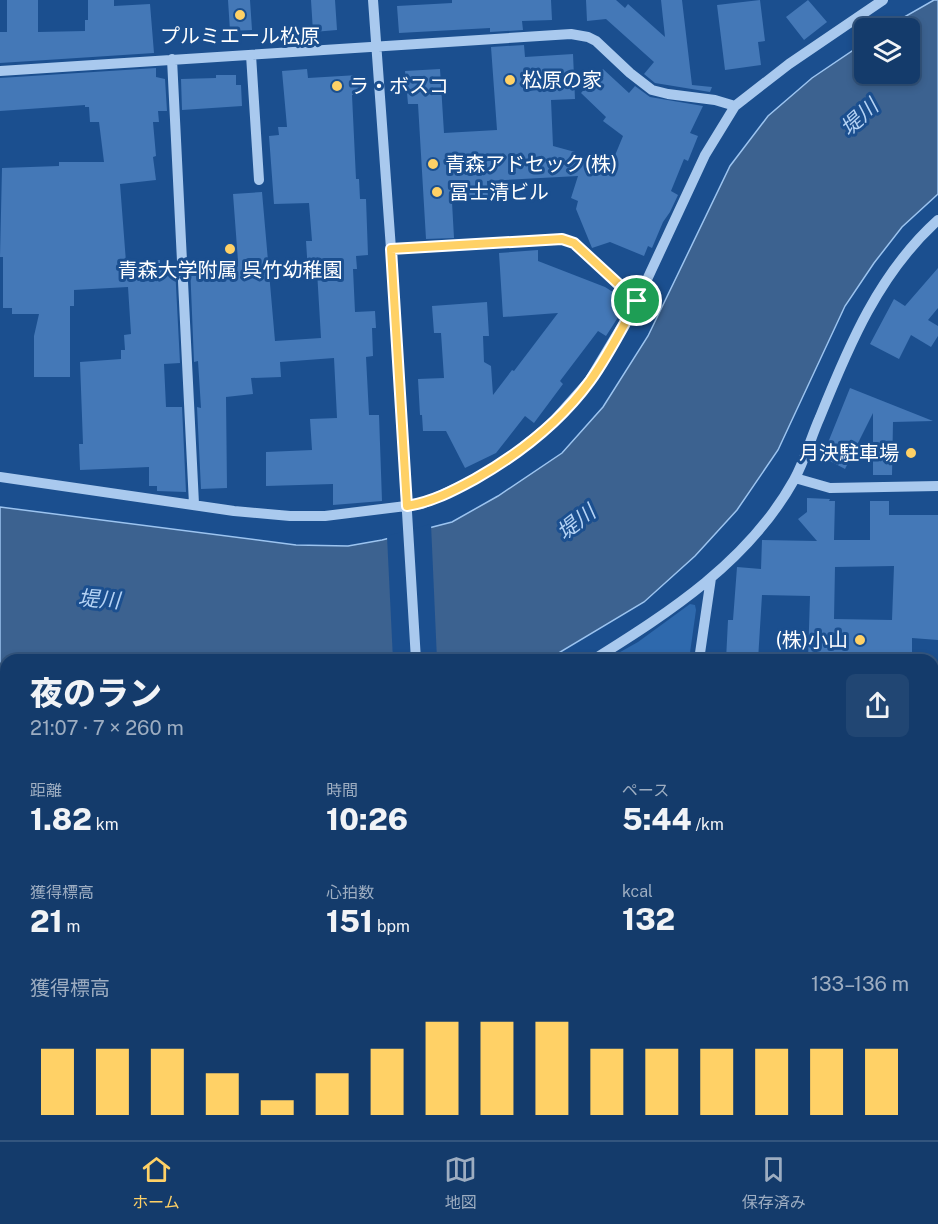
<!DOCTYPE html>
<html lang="ja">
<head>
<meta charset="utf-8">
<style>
	body { margin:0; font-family:"Public Sans","Noto Sans JP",sans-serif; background:#214673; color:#f1f3f6; height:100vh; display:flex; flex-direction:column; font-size:22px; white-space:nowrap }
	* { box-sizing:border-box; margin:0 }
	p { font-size:20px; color:#9dadc1 }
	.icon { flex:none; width:33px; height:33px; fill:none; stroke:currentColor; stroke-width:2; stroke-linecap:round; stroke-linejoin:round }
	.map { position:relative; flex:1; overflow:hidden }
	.details { position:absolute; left:0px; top:654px; width:939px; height:486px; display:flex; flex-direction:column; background:#143b6b; border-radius:18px 18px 0 0; box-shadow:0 3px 9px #0003,0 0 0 2px #33557e }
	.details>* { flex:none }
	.fabs { position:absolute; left:854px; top:18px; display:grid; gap:12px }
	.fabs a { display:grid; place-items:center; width:66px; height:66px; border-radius:9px; background:#143b6b; box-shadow:0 3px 9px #0003,0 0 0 2px #33557e; font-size:30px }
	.pin { position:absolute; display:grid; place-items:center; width:51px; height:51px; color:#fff; margin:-26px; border:3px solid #fff; border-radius:50%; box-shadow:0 2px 6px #0007 }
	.round { display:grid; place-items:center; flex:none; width:63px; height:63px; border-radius:9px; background:#214673 }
	.head { display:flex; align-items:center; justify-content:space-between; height:102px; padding:0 30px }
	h1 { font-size:33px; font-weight:800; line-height:45px }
	.metrics { display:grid; grid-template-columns:repeat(3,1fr); gap:9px; height:102px; padding:6px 30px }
	.metrics div { display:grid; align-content:center }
	.metrics b { font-size:30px; font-weight:800 }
	.metrics small { font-size:16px; font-weight:400 }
	.metrics p { font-size:16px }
	.chart { height:168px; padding:12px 30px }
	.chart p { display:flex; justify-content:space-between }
	.chart svg { width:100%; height:108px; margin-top:6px; stroke:#ffd166; stroke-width:6 }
	.dock { display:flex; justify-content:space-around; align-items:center; height:84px; border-top:2px solid #33557e; background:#143b6b; font-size:16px; color:#9dadc1 }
	.dock a { display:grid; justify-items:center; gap:3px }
	.dock .active { color:#ffd166 }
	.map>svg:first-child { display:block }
	.green { fill:#2e69ad }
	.water { fill:#3c6290; stroke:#9cc4f0; stroke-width:1.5 }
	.pier { fill:#1b4f8f }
	.building { fill:#4478b7; fill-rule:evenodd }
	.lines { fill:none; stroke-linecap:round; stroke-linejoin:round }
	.minor { stroke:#a9c9ee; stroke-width:10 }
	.route-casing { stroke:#fff; stroke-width:12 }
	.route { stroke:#ffd166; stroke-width:8 }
	.poi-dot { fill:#ffd166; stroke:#1b4f8f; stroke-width:2 }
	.labels { text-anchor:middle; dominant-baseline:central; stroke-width:6; stroke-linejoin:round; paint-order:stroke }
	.poi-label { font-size:20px; fill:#fff; stroke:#1b4f8f; text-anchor:start }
	.water-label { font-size:21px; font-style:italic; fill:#b5d3f5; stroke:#1b4f8f }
</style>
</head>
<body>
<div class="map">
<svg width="938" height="1140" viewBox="0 0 938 1140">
	<rect width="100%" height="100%" fill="#1b4f8f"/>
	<!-- green -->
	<path class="green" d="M690 604 695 605 696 610 689 660H606L638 642Z"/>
	<!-- water -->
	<path class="water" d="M934 0H938V194L902 227 874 263 845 306 778 450 737 510 695 556 644 602 547 660H6V674L0 673V507L296 545 348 546 382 540 452 522 498 496 562 453 603 407 648 336 730 166 768 116 812 78 864 43V74H909V28H885Z"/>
	<!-- pier -->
	<path class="pier" d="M431 524 437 660H393L387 536Z"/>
	<!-- building -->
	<path class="building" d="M7 0H38V32L85 31V20H88V0H114V6L150 4 154 53 0 63V32H7Z
		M228 0H250L252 30 230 31Z
		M311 0H335L337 30 313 32Z
		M452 0H551L552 20 522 21 523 30 490 32V28L399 33 397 6 452 3Z
		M586 0H616L625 8 628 4 665 37 661 0H682L692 85 712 87 710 92 655 83 644 74 654 62 606 19 587 21Z
		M760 0 765 41 758 42 761 65 725 70 717 5Z
		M808 0 827 22 804 40 786 17Z
		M524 45 525 57 573 54 575 99 551 100 553 146 575 152 574 154 611 165 623 136 603 121 606 117 581 93 603 69 629 93 635 86 650 97 703 106 690 133 698 136 688 161 684 159 671 191 678 195 670 212 663 222 652 248 648 246 644 256 610 242 592 248 576 209 578 201 571 198 578 176 487 181 488 199 452 202 454 238 426 239 418 104H408L405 71 440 69 444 133 497 130 491 47Z
		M156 68V77L165 79 167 111H158L159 122H153L156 156 153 157 156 180 120 184 126 262 160 260V268L175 267 180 363 164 364 166 407H182L186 492 157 491V486H149V467L80 470 79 444H83L80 362 121 359V350H125L124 335 131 334 128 287 74 290V306H70V377H34V336L39 314H12V308H3V257H0L2 168 59 166V162H104L99 122H90L89 107H85V105L0 111V78Z
		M307 69 308 78 358 75 359 95H352L356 179H359L360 199H366L368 255 356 256 357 269H353L355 312 375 311 376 328H372L373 356 366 357 369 415H379L382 501 333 505V484L266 486V452L312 450 310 419 337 418 334 358 280 362 281 377 251 378 253 394 226 397 227 488 201 489 197 407 201 408 198 361 194 362 190 265 238 261 233 194 262 192 275 341 321 338 317 271 308 272 306 241H312L309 203 274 204 269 136 279 135 278 127H287L282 71Z
		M216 75H236V85H241L242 106 182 110 181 79 216 78Z
		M538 250V261L605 287 619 296 614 302 624 308 606 336 598 331 560 381 563 384 534 423 525 416 496 453 465 468 446 431H423L422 415H420L418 379 444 378 441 333H434L432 306 487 302 489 336H483L484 362 491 366 493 395 512 370 514 371 558 313 503 317 499 253Z
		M938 268V308L928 320 938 326V336L931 347 911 335 899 359 870 344 894 299 905 306Z
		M850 388 933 421 893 422 892 475H873V413L845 469 830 461 833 454 825 450Z
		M807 498 830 499 829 501H835L834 540H870V501H889V515H938V640L912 638V660H808L810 596 762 595 758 660H726L728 620H733L737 567 761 569 762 540 817 541 798 519 807 512ZM894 566 892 620 834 619 835 567Z"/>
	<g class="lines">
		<!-- minor -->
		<path class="minor" d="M373 0 391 249 416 660
			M251 55 259 180
			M172 59 194 504
			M0 71 571 34 588 37 596 41 630 73 652 90 668 94 715 100 735 106
			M391 249 562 239 574 243 637 301
			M0 477 234 511 290 516H325L422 504 463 485 495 467 522 448 551 424 589 381 637 301 705 155 735 106 789 64 883 0
			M795 478 830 488 938 486
			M593 660C670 612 749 561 794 480 805 460 811 437 820 417 849 345 879 273 938 220
			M699 660 711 578
			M0 693 6 694
			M933 756H938
			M0 1092 6 1093
			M392 1134 457 1140
			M170 1140V1134
			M382 1140 383 1134
			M634 1140V1134
			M832 1140 833 1134"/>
	</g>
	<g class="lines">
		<!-- route casing -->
		<g class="route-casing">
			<path id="route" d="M562 239 574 243 637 301C622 328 608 356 590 381 560 422 519 454 475 479 453 491 432 502 407 506L391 249Z"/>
		</g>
		<!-- route -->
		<use href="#route" class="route"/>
	</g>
	<!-- markers -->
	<g class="poi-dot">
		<circle cx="240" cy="15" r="6"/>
		<circle cx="510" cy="80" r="6"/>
		<circle cx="337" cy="86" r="6"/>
		<circle cx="433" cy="164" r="6"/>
		<circle cx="437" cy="192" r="6"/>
		<circle cx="230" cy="249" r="6"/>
		<circle cx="911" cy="453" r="6"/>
		<circle cx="860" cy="640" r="6"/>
	</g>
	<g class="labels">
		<!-- poi labels -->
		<g class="poi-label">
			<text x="240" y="36" text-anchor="middle">プルミエール松原</text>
			<text x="522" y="80">松原の家</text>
			<text x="349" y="86">ラ・ボスコ</text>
			<text x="445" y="164">青森アドセック(株)</text>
			<text x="449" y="192">冨士清ビル</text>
			<text x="230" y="270" text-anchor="middle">青森大学附属 呉竹幼稚園</text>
			<text x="899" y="453" text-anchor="end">月決駐車場</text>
			<text x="848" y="640" text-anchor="end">(株)小山</text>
		</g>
		<!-- water labels -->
		<g class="water-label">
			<text transform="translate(859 117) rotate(-42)">堤川</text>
			<text transform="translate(576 522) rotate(-38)">堤川</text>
			<text transform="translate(99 599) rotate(4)">堤川</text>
		</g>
	</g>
</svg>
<div class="fabs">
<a><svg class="icon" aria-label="layers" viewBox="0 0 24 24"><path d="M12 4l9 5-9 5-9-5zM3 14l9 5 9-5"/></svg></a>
</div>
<div class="pin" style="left:637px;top:301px;background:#1e9e55"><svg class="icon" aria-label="arrive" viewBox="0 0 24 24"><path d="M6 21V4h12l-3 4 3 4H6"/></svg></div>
<section class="details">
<div class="head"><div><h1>夜のラン</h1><p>21:07 · 7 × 260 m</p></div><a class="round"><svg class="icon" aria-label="share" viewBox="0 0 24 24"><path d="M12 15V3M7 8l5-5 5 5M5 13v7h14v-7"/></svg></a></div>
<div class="metrics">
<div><p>距離</p><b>1.82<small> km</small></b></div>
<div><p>時間</p><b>10:26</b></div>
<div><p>ペース</p><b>5:44<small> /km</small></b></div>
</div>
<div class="metrics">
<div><p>獲得標高</p><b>21<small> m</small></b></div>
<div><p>心拍数</p><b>151<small> bpm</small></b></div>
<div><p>kcal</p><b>132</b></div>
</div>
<div class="chart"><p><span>獲得標高</span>133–136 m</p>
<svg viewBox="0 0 160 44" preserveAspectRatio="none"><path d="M5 44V17M15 44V17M25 44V17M35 44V27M45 44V38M55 44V27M65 44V17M75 44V6M85 44V6M95 44V6M105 44V17M115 44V17M125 44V17M135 44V17M145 44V17M155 44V17"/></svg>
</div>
</section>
</div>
<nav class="dock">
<a class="active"><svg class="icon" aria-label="home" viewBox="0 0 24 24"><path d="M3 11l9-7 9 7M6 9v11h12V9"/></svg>ホーム</a>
<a><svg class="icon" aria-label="map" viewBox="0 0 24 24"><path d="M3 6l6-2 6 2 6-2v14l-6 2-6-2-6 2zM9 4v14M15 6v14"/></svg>地図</a>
<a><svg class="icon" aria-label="saved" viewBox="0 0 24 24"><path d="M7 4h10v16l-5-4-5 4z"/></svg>保存済み</a>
</nav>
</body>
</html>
